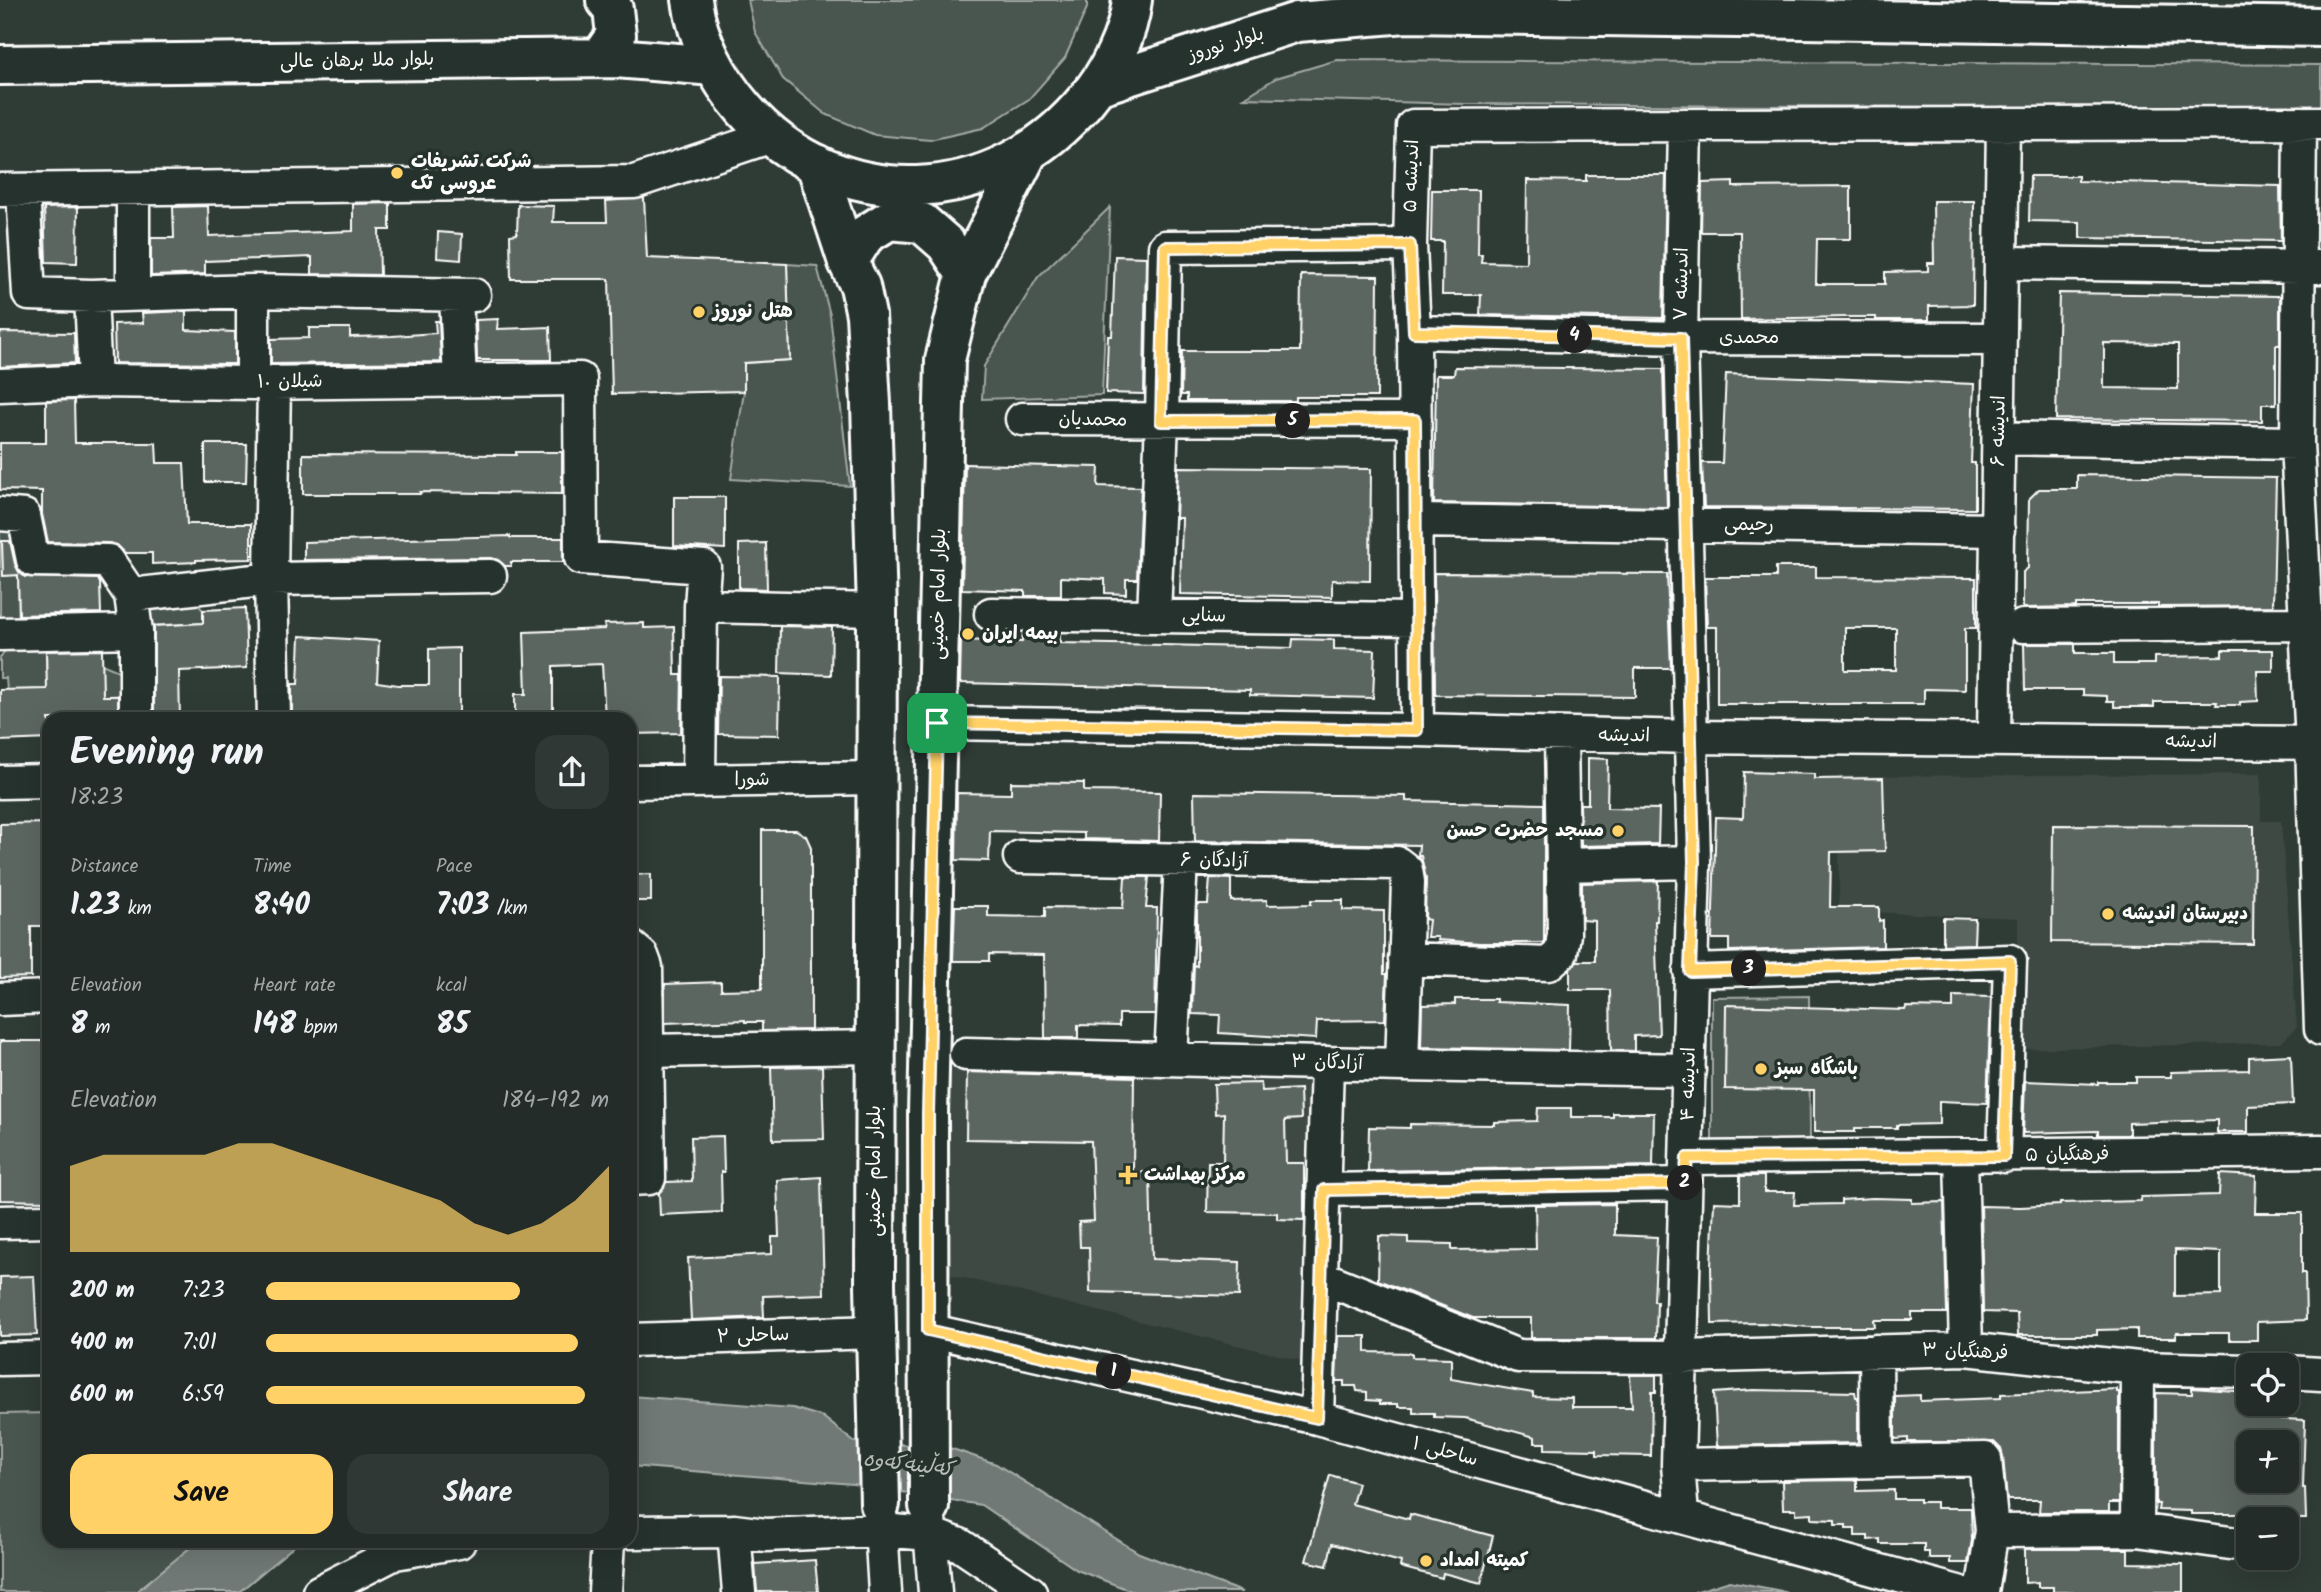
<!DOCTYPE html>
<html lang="en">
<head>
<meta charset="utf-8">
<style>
	body { margin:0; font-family:Kalam,"Playpen Sans Arabic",sans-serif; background:#2f3834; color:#f1f3f6; height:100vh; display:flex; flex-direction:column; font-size:26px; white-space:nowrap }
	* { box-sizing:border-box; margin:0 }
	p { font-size:23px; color:#a3a7a8 }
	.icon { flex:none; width:38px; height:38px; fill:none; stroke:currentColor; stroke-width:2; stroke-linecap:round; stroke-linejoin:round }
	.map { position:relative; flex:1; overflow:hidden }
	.sheet { position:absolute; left:42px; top:712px; width:595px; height:836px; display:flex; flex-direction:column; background:#232c28; border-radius:21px; box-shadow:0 7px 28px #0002,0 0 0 2px #404845 }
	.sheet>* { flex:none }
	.fabs { position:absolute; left:2236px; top:1353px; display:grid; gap:14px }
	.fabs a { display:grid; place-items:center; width:63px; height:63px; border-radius:14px; background:#232c28; box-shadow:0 7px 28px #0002,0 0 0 2px #404845; font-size:35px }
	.pin { position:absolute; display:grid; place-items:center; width:60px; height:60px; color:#fff; margin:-30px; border-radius:14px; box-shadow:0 4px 10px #0006 }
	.km { position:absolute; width:35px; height:35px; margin:-18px; border-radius:50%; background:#222; color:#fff; font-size:19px; line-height:35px; text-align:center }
	.round { display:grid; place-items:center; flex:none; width:74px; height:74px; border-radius:21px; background:#2f3834 }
	.headline { display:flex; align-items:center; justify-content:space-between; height:119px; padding:0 28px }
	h1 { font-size:38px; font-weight:700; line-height:52px }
	.figures { display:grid; grid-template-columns:repeat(3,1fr); gap:10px; height:119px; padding:7px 28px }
	.figures div { display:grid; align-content:center }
	.figures b { font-size:30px; font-weight:700 }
	.figures small { font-size:19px; font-weight:400 }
	.figures p { font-size:19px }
	.chart { height:196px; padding:14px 28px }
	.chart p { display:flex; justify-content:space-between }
	.chart svg { width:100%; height:126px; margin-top:7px; fill:#ffd166; opacity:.7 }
	.action { display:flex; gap:14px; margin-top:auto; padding:14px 28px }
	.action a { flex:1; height:80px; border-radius:21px; background:#ffd166; color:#111; font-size:28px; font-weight:700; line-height:80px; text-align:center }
	.action a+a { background:#2f3834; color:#f1f3f6 }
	ul { padding:0 28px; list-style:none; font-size:23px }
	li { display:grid; grid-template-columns:112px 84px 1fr; align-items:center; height:52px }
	li i { height:18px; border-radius:9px; background:#ffd166 }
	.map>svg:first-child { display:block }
	.built { fill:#3c4842 }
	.green { fill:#4a544f; stroke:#a4aaa7; stroke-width:2 }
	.water { fill:#707975; stroke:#a9afac; stroke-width:2 }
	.building { fill:#5b6661; stroke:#fff; stroke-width:2; fill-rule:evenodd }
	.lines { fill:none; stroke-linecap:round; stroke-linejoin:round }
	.minor-casing { stroke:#fff; stroke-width:37 }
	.major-casing { stroke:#fff; stroke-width:44 }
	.minor { stroke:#26332d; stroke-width:32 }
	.major { stroke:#26332d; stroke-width:38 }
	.route-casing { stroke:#fff; stroke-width:14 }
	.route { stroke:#ffd166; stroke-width:9 }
	.poi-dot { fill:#ffd166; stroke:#26332d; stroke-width:2.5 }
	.labels { text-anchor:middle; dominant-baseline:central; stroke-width:7; stroke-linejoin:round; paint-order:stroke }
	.street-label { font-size:19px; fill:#fff; stroke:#26332d }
	.poi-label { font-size:19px; font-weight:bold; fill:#fff; stroke:#26332d; text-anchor:start }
	.water-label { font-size:21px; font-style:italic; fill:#b8bcba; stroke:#26332d }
</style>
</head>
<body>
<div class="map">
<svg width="2321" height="1592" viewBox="0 0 2321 1592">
	<rect width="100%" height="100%" fill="#2f3b35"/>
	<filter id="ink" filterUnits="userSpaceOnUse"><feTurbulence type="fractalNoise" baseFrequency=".0143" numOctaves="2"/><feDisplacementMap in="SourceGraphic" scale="14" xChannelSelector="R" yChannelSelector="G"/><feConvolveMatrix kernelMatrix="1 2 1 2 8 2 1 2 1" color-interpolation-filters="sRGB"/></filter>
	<g filter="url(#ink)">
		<!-- built -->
		<path class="built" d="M2261 774V821H2281L2297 1027 2281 1043 2018 1049V918L1839 911V776Z
			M941 1066 1318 1077 1310 1363 943 1273Z"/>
		<!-- green -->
		<path class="green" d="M748 0H1087V8L1065 58 1029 99 983 128 930 140 875 135 825 114 783 79 755 32Z
			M1337 60 2321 65V109L1465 104 1244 98 1276 78Z
			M1110 207 1102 395 982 399 984 366 1038 277Z
			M787 264 817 266 830 315 850 486 731 479 744 391V363L790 360Z
			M0 522H16L17 541H3V576L18 575 19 626 0 629Z
			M196 603 203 610V623L142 626 141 605Z
			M9 645H46V671H84L102 664 128 675 129 695 88 697 7 691 6 678H0V658Z
			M1809 996 1810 1140 1712 1141V997Z
			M49 1413V1542H197L136 1592H0V1414Z"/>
		<!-- water -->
		<path class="water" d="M630 1396 793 1408 823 1417 854 1442 947 1447 996 1464 1139 1553 1242 1592H1134L1077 1570 981 1505 853 1484 630 1466Z
			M197 1542H299L239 1592H136Z
			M1730 1581 1787 1592H1694Z"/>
		<!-- building -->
		<path class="building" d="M1586 175H1666L1663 318 1480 315 1481 295H1442L1443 241H1431L1432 190H1479L1478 254H1482L1481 262 1526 263 1527 180 1586 181Z
			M2030 176H2078V181L2280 186 2281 241 2080 238V222L2029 221Z
			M1733 182V187L1851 186V239H1817L1816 284H1885V272L1928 271V263H1934L1933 201H1974L1973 305 1929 306V320H1876V317H1848L1741 319 1740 232H1701L1702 183Z
			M644 198 647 258 787 264 790 360 744 363V391L612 394 609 279H511L510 235 517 234 518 205 554 206 553 222H607L606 201Z
			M390 203V230H379L380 275 312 274V257L205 261V274L151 276V238H174L173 207 208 206 209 236 353 231V204Z
			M78 207 77 263 46 262 44 208Z
			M438 232 462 234 461 260 437 258Z
			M1115 256 1146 257 1144 394 1106 393 1108 336H1112Z
			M1301 275 1378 276 1377 397H1296V401H1187V395H1181L1182 351H1300Z
			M2059 293 2280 296V345H2276V404H2262V421L2056 419ZM2104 343 2178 344V389L2104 388Z
			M186 311V330L235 332V364L115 363 114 324 143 323 142 313Z
			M498 319 497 329 550 327 551 360H477L476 320Z
			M435 321H439L441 362 271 364V339L309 338V328H350V337L392 336 436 333Z
			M0 332 74 333 75 363 0 367Z
			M1455 367 1663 369 1667 507 1434 503 1436 375H1454Z
			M1726 374 1974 384 1971 463H1975V509L1704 507 1702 463H1722Z
			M74 400 75 443H156L157 463H184L187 524H251V559L196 560V562L152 564V553H125L117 545 109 543 48 542 42 514V491L0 490V443H46V401Z
			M205 444H247L246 482H205Z
			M516 452H562V494L420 492V494H303V454L516 455Z
			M965 464 1099 467 1098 486 1141 487 1137 579H1126V594L1105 593V579L1061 577V596H1025V591L962 589Z
			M1178 467 1371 469 1370 581 1332 580V597L1180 594 1182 518H1176Z
			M2077 475 2276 478 2273 606 2158 607V604H2076V607L2023 608V572L2028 568 2029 499 2039 489H2077Z
			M674 497H725V549L674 546Z
			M510 536V538H563V562H511V566H505L498 560 490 558 304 560V542Z
			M2 541H10L15 564 19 572 25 577 98 579 100 583 101 613 19 615 18 575 3 576Z
			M766 543 767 589 739 588V544Z
			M1776 567H1816V577L1976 578V628H1965V690L1924 689V704H1717V627H1707L1705 577H1776ZM1845 628H1896V670H1845Z
			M1434 573 1667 574 1671 668H1635V697L1435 695Z
			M245 608 247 668 179 671 180 719H154V626L203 623V610Z
			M644 623V628L674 627 675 675H682L681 733 630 734V719H605L602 664 553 666V719H515V694H526L524 632 605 629 604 624Z
			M780 626 832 627 831 675 779 673Z
			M1023 633H1060V643L1163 645 1292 648 1293 639 1334 640V649L1375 650 1373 698 1250 695V690L960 683 961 640 1022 642Z
			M300 636 379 641 377 682 398 685H429V649L459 648V719H292V684H298Z
			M2024 644H2075V653H2114V664H2154V657L2222 656V650H2273V671H2257L2258 701 2240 702V705H2216L2217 702H2154V707H2114V701H2107V696L2083 695V690H2025Z
			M102 650 103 696H118V719H49V739L0 741V690L47 689 46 651Z
			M719 676 780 677 779 735 718 734Z
			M1588 758 1608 759 1607 808 1659 809 1658 844 1581 846 1580 804H1588Z
			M1744 772 1814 774V779L1883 778 1885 851 1831 852 1830 907H1879V921L1883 920V947L1729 951V939H1712L1716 817 1743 818Z
			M1011 782 1084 783V791L1160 792 1159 841 1084 839V833L990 831 989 861 956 860 957 793 1011 794Z
			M1194 793 1406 796V801L1544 804V943H1480L1438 940V937H1427L1429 920 1425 919 1426 879 1421 856H1418L1419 845 1195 841Z
			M49 823V926H31V977L0 978V824Z
			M2053 825 2254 826 2253 944 2052 942Z
			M762 830H796L806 836 811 847V1030L762 1031V1022H745V1020L665 1023V984L721 982V990L762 989Z
			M651 874V901H630V875Z
			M1125 877H1149L1146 908H1157L1155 1014H1119V1026L1078 1025V1038H1045L1044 955 989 954V961H953L955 906H988V916L1045 917V907L1123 908Z
			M1210 878 1231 879V901L1267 900V905L1311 904V900H1343V910L1384 911V974H1387L1385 1020 1317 1021 1316 1039 1219 1033 1220 1015 1192 1014 1194 965 1197 966V904H1208Z
			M1658 881 1657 921H1655L1659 1035 1634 1036V1051L1611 1050 1610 990H1570V969L1576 961H1595V921L1582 920V883Z
			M1943 918 1975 919 1974 944 1943 945Z
			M1953 996 1991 997 1987 1103 1939 1101V1124L1897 1125V1128H1855V1132H1814V1090L1725 1089 1726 1005 1905 1010 1906 1007 1953 1008Z
			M1455 999H1496V1002L1570 1005 1569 1050 1421 1047 1422 1005 1455 1004Z
			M0 1041H49V1201L0 1200Z
			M2291 1055 2293 1104 2248 1106V1132H2217V1120L2129 1123V1135H2098V1131L2023 1133 2025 1081 2098 1084V1082H2136V1077H2171V1072L2249 1070V1057Z
			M822 1066 824 1139 773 1140 771 1067Z
			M967 1072 1134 1077 1133 1172H1150L1152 1259 1240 1262 1239 1296 1090 1292 1089 1247H1080L1079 1222 1094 1221 1091 1141 966 1139Z
			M1261 1083 1262 1091 1300 1089 1301 1119 1285 1120 1286 1163H1304V1220L1277 1219V1213L1207 1212 1208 1162H1223L1224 1113 1215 1114 1214 1084Z
			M1538 1108H1571V1117H1613V1113H1654L1653 1166 1368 1171 1369 1127 1410 1128V1124L1494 1125V1122L1537 1121Z
			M723 1136 724 1172H721L722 1212 660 1215 659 1193 666 1182 692 1181 691 1137Z
			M2220 1174 2256 1176 2255 1213H2302V1273H2305L2306 1320 2257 1322V1340H2229V1333H2176V1338H2137V1329L2097 1330V1335H2018L2017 1313 1983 1312 1981 1206 2020 1207 2060 1205V1203L2141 1201V1197L2219 1195ZM2175 1250 2221 1252V1295L2175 1296Z
			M1740 1176H1764V1192H1795L1794 1205 1841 1204V1200L1873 1198 1912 1199V1203L1944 1202 1947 1313H1912V1320H1874L1875 1327H1810L1762 1323 1712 1324 1711 1267 1714 1202 1740 1203Z
			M821 1177 824 1294 763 1296 764 1317 691 1320 688 1258 772 1254V1237H779L777 1180Z
			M1615 1204V1235L1657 1237 1654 1301H1657L1656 1338H1531V1318H1473L1378 1280 1379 1236 1408 1237V1243L1452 1244V1250L1536 1249 1535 1205Z
			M34 1276 37 1335 0 1336V1277Z
			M1338 1336H1366V1352L1412 1353V1357L1451 1358V1379L1533 1393V1397L1572 1398V1407H1632L1630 1375H1656V1392H1652L1651 1456 1597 1455V1450L1545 1449V1443H1535V1437L1465 1418 1434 1417V1413H1413V1407H1398V1404H1380V1401L1367 1400V1392L1357 1391 1356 1386H1344V1381H1336Z
			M2192 1388 2249 1392V1404H2265L2264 1418 2305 1420 2303 1488H2305L2306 1519H2268V1514H2191V1511L2158 1510 2159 1504H2156V1393L2192 1394ZM2249 1442H2287V1480H2249Z
			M2117 1389V1392H2119V1503H2109V1512H2039L2040 1500H2007L2003 1457 2001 1449 1994 1442H1908V1438L1895 1439V1396L1920 1395V1401L2001 1398V1394Z
			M1753 1390 1855 1392 1856 1397H1858V1440L1857 1443 1717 1446 1714 1393Z
			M1330 1475 1358 1483 1352 1504 1409 1519 1410 1514 1493 1536 1481 1583 1443 1573 1442 1578 1400 1567 1401 1562 1332 1544 1327 1566 1306 1561Z
			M1857 1480V1491L1894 1490V1499H1920V1502H1936V1508H1971L1972 1540 1968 1563H1950V1558H1929V1552H1924V1544H1880V1539L1868 1540V1536H1855V1529H1846V1525H1835V1520L1812 1519V1513L1796 1514V1509H1783L1782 1481Z
			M2025 1549H2128V1563L2183 1564V1592H2053V1587H2038V1582L2025 1583Z
			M815 1560 818 1592H757L755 1564Z"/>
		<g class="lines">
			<!-- minor casing -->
			<g class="minor-casing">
				<path id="minor" d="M2300 123 2297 443 2312 743 2321 1029
					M0 190 634 182 772 136
					M133 190V294
					M23 191 29 294 91 296 253 291 474 295
					M2001 263 2321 267
					M91 296 95 381
					M456 296 460 380
					M1414 332 1681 338 2000 339
					M274 382 271 579 274 719
					M253 383V291
					M0 385 95 381 253 383 580 379 581 558 704 567 701 606
					M1022 419 1415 420
					M1999 438 2297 443
					M0 514 24 516 33 560 108 561 131 595 136 631V719
					M1416 521 1998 530
					M131 595 271 579 490 576
					M991 614 1416 619
					M1154 615 1162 421 1165 247 1410 245
					M2023 626 2306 624
					M0 634 136 631
					M937 723 1417 730 1691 737 2321 743
					M1417 730 1414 332 1410 245 1413 126 2321 123
					M1994 738 2003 124
					M699 781 701 606 877 610
					M0 782 49 781
					M630 782 875 778
					M1020 857 1397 863 1406 870 1408 882 1402 1065
					M1562 865 1694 862
					M630 946 642 956 646 967 649 1178 630 1179
					M1405 959 1548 964 1561 953 1564 934 1561 735
					M1690 971 2010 961 2004 1156
					M0 999 49 997
					M646 1051 876 1047
					M966 1054 1402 1065 1689 1070
					M1171 1059 1181 861
					M1961 1156 1966 1349
					M1687 1158 2321 1151
					M1323 1190 1685 1184
					M0 1222 49 1221
					M1321 1277 1518 1356 1681 1357 1966 1349 2138 1368 2249 1371
					M928 1330 1317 1418 1958 1592
					M630 1340 877 1332
					M1876 1351 1877 1461
					M0 1359 49 1358
					M2287 1372 2321 1374
					M1317 1418 1327 1063
					M1678 1465 1985 1459 1992 1531 1982 1592
					M880 1509 885 1592
					M1682 1515 1678 1465 1694 862 1681 338 1685 125
					M929 1517 935 1592
					M2137 1530 2138 1368
					M734 1531 739 1592
					M1992 1531 2137 1530 2230 1543
					M630 1532 734 1531 766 1535 881 1530 930 1534 960 1545 1030 1592
					M319 1592 395 1553 459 1542
					M605 1592 608 1542"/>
			</g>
			<!-- major casing -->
			<g class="major-casing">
				<path id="major" d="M692 0C697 40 718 79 744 109 838 217 997 209 1086 100 1109 73 1128 36 1132 0
					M600 58 616 35 613 9 606 0
					M0 65 616 58 714 66
					M1100 85 1297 22 1406 13 2321 27
					M816 164 848 262 860 286 866 315 871 404 877 610 875 1284 880 1504
					M848 262 865 235 889 220 922 223 946 244 966 274
					M929 1506 928 1114 945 360 966 274 1027 154"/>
			</g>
			<!-- minor -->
			<use href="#minor" class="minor"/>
			<!-- major -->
			<use href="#major" class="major"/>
		</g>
	</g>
	<g class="lines" filter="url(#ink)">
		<!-- route casing -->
		<g class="route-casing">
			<path id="route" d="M1410 245 1414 332 1681 338 1694 862 1690 971 2010 961 2004 1156 1687 1158 1685 1184 1324 1190 1317 1418 928 1330V1114L937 723 1417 730 1415 420 1161 421 1165 247Z"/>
		</g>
		<!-- route -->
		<use href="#route" class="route"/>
	</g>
	<!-- markers -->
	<g class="poi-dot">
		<circle cx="397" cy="173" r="7"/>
		<circle cx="699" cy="312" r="7"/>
		<circle cx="968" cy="634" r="7"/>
		<circle cx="1618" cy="831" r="7"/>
		<circle cx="2108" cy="914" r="7"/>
		<circle cx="1761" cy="1069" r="7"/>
		<path d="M1124.5 1164.5h7v7h7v7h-7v7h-7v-7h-7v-7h7z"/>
		<circle cx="1426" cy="1561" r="7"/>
	</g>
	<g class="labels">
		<!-- street labels -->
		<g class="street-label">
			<text transform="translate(1226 45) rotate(-17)">بلوار نوروز</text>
			<text transform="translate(357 61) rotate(-1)">بلوار ملا برهان عالی</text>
			<text transform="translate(1412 176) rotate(-88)">اندیشه ۵</text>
			<text transform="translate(1682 284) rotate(-89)">اندیشه ۷</text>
			<text x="1749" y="338">محمدی</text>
			<text transform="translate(290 382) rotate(-1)">شیلان ۱۰</text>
			<text transform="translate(1093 420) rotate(1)">محمدیان</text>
			<text transform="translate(1999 431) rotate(-89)">اندیشه ۶</text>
			<text transform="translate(1749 525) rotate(1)">رحیمی</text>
			<text transform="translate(939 594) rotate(-89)">بلوار امام خمینی</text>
			<text transform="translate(1204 616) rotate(1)">سنایی</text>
			<text transform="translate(1624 736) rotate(1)">اندیشه</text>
			<text transform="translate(2191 742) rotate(1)">اندیشه</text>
			<text transform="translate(752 780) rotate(-1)">شورا</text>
			<text transform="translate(1214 861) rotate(1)">آزادگان ۶</text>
			<text transform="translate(1327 1063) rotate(2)">آزادگان ۳</text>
			<text transform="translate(1689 1084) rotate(-89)">اندیشه ۴</text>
			<text transform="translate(2067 1155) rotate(-1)">فرهنگیان ۵</text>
			<text transform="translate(875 1171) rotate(-90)">بلوار امام خمینی</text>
			<text transform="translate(753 1336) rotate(-2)">ساحلی ۲</text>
			<text transform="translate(1965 1352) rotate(2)">فرهنگیان ۳</text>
			<text transform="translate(1445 1452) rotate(15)">ساحلی ۱</text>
		</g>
		<!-- poi labels -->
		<g class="poi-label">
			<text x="411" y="162">شرکت تشریفات<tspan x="411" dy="22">عروسی تک</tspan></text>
			<text x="713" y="312">هتل نوروز</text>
			<text x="982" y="634">بیمه ایران</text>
			<text x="1604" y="831" text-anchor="end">مسجد حضرت حسن</text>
			<text x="2122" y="914">دبیرستان اندیشه</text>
			<text x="1775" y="1069">باشگاه سبز</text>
			<text x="1144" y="1175">مرکز بهداشت</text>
			<text x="1440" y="1561">کمیته امداد</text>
		</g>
		<!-- water labels -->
		<g class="water-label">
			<text transform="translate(908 1465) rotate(7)">کەڵینەکەوە</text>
		</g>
	</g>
</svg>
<div class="fabs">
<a><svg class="icon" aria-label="locate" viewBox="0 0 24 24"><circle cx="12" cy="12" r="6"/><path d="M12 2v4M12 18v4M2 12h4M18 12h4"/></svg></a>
<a>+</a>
<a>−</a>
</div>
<div class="pin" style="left:937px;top:723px;background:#1e9e55"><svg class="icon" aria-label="arrive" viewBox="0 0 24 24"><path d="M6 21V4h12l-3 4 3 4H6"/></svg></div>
<b class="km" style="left:1114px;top:1372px">1</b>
<b class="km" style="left:1685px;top:1183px">2</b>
<b class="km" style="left:1749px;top:969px">3</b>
<b class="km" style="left:1575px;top:336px">4</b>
<b class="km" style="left:1293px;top:421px">5</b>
<section class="sheet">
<div class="headline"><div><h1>Evening run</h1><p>18:23</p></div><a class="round"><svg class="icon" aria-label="share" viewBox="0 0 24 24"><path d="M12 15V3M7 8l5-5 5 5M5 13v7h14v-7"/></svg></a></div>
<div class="figures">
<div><p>Distance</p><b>1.23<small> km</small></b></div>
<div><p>Time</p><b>8:40</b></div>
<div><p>Pace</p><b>7:03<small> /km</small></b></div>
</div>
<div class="figures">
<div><p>Elevation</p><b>8<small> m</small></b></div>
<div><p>Heart rate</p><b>148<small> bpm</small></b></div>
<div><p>kcal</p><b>85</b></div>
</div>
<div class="chart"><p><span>Elevation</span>184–192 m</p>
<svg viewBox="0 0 160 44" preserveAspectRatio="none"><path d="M0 44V14L10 10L20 10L30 10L40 10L50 6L60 6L70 10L80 14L90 18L100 22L110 26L120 34L130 38L140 34L150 26L160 14V44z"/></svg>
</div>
<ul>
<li><b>200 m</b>7:23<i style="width:74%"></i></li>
<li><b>400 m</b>7:01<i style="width:91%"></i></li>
<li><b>600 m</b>6:59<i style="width:93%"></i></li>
</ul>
<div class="action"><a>Save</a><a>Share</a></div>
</section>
</div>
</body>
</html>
